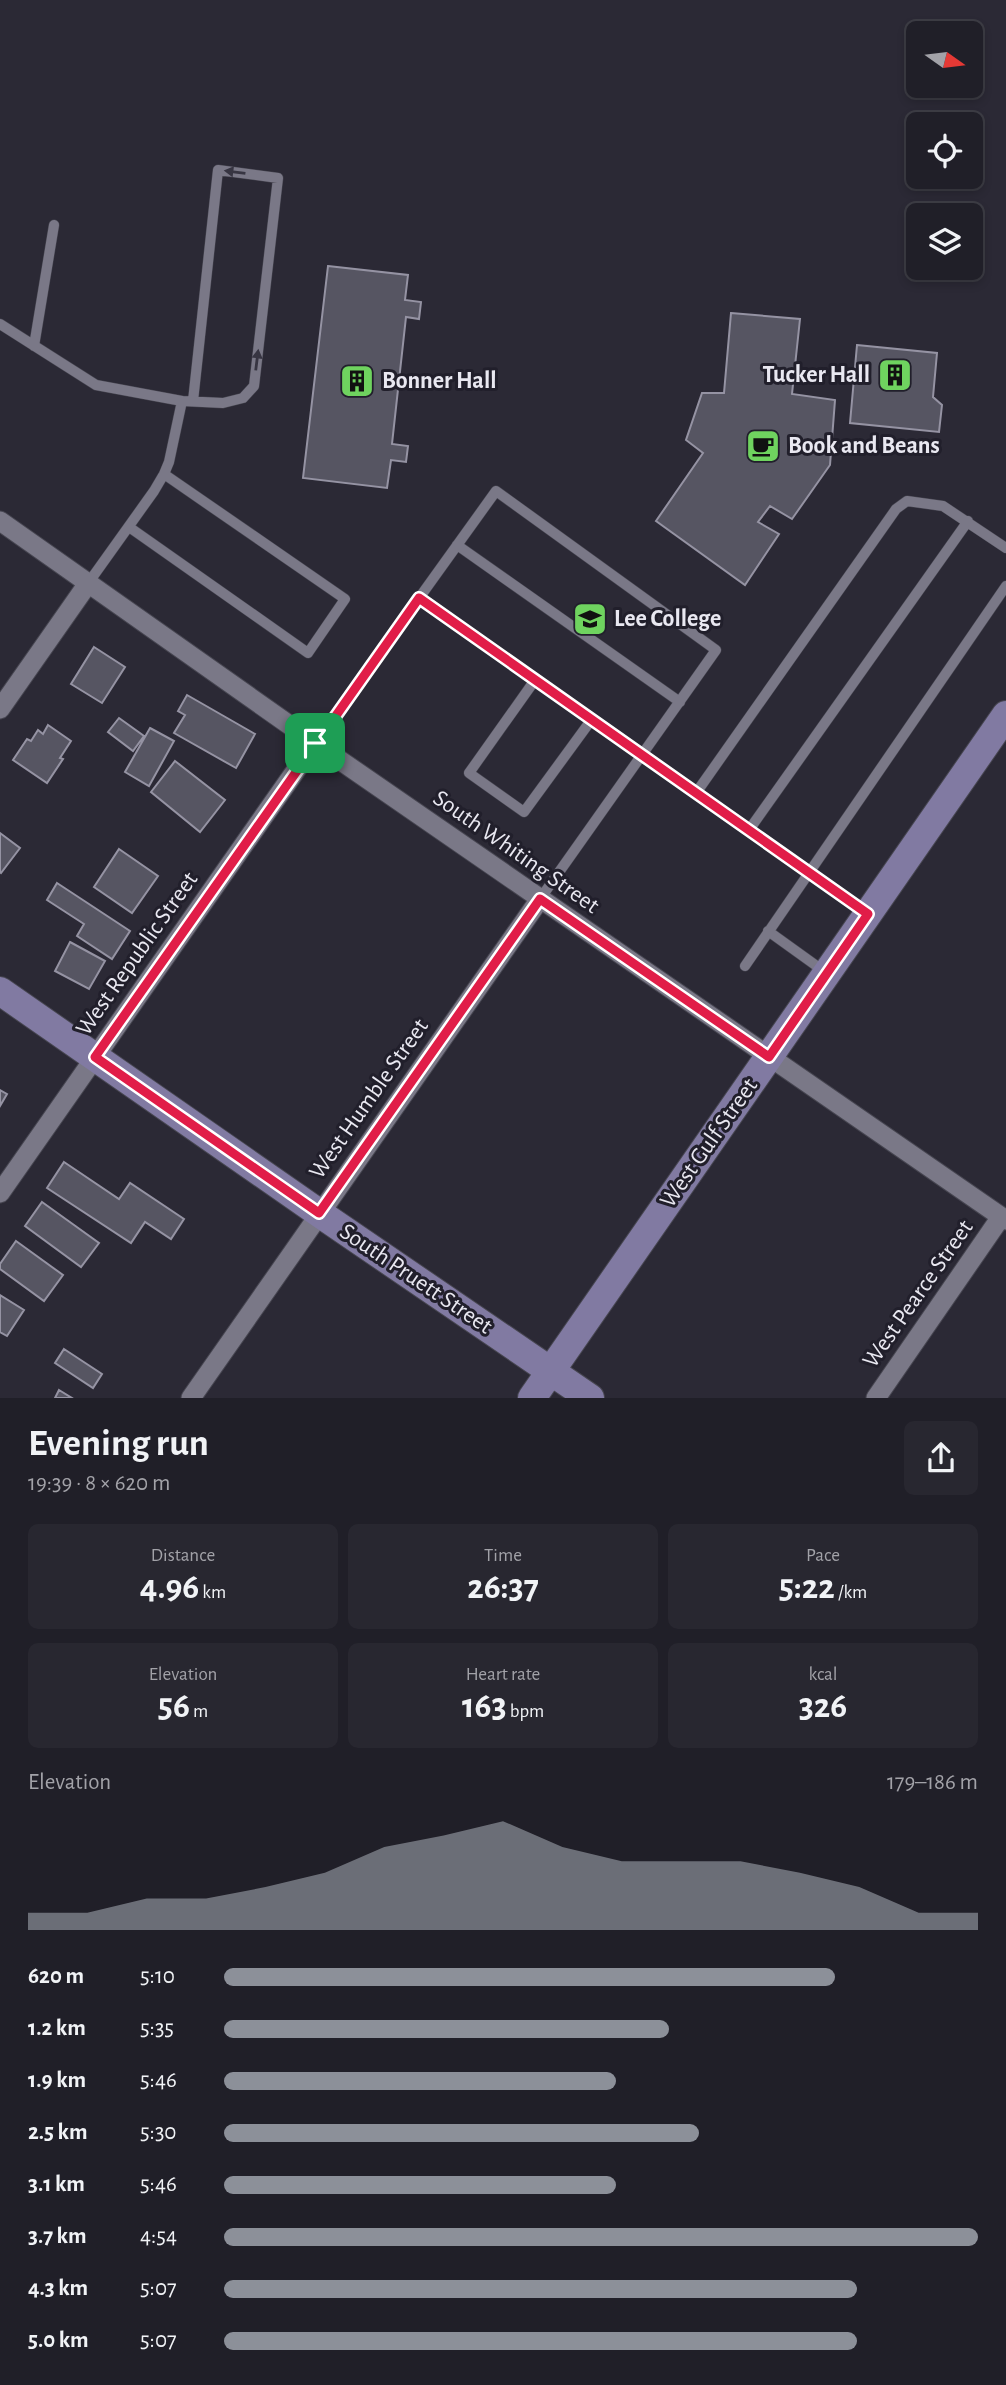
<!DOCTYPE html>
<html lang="en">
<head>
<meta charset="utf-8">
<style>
	body { margin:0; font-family:"Alegreya Sans",sans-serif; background:#282730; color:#f1f3f6; height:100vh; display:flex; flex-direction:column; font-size:26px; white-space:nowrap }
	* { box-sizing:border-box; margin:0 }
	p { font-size:23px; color:#a2a2a8 }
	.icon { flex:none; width:38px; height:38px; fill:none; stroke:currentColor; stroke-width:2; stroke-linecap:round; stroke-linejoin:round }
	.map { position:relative; height:1398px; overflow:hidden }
	.side { display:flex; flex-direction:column; background:#201f28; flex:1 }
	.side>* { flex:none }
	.needle { width:46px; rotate:104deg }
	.controls { position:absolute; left:906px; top:21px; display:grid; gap:14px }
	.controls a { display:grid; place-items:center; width:77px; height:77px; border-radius:10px; background:#201f28; box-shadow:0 4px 10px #0003,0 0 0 2px #3d3d45; font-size:35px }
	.pin { position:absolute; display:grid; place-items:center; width:60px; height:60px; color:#fff; margin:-30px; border-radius:14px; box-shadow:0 4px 10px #0006 }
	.round { display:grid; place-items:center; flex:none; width:74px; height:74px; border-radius:10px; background:#282730 }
	.head { display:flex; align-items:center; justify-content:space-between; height:119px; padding:0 28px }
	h1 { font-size:38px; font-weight:600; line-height:52px }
	.stats { display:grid; grid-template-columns:repeat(3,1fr); gap:10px; height:119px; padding:7px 28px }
	.stats div { display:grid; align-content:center; border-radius:10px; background:#282730; text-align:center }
	.stats b { font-size:35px; font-weight:600 }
	.stats small { font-size:19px; font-weight:400 }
	.stats p { font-size:19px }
	.chart { height:196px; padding:14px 28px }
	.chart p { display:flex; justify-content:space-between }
	.chart svg { width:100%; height:126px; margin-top:7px; fill:#8c9099; opacity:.7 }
	ul { padding:0 28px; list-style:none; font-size:23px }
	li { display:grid; grid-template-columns:112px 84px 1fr; align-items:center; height:52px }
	li i { height:18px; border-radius:9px; background:#8c9099 }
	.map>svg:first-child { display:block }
	.building { fill:#565562; stroke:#9593a3; stroke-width:2 }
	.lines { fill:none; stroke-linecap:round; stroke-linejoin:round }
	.lane-casing { stroke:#464550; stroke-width:11 }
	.street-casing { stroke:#464550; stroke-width:21 }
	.secondary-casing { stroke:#464550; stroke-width:30 }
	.lane { stroke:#7a7887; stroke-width:10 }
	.street { stroke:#7a7887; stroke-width:19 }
	.secondary { stroke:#817aa2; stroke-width:28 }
	.oneway { fill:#373542 }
	.route-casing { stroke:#fff; stroke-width:14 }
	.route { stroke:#e11d48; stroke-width:9 }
	.labels { text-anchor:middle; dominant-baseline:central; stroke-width:6; stroke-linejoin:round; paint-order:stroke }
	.poi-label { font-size:24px; font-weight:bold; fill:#e9e8f1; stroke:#211f2b; text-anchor:start }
	.street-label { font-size:24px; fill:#e9e8f1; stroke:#211f2b }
</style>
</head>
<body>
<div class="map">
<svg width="1006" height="1398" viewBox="0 0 1006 1398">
	<rect width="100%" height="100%" fill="#2b2935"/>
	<!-- building -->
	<path class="building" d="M328 266 408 275 405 300 421 302 419 319 406 317 392 444 408 446 406 462 391 460 387 488 303 478Z
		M731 313 800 319 792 394 835 400 830 465 792 519 770 506 758 522 779 534 745 585 656 521 703 453 686 440 702 393H724Z
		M857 345 937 353 933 397 942 405 939 432 850 423Z
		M94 647 125 667 102 703 71 684Z
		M187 695 255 734 236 768 174 733 185 715 178 711Z
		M119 718 144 736 133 751 108 732Z
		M48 725 71 741 60 758 63 759 47 783 13 760 27 739 31 741 38 730 43 734Z
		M150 728 174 741 149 786 125 772Z
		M175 761 225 800 200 832 151 792Z
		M0 833 20 848 1 873 0 872Z
		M119 849 158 876 132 913 94 887Z
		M57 883 130 931 112 959 77 936 84 924 47 900Z
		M70 942 105 961 89 989 55 971Z
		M0 1090 7 1094 0 1106Z
		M64 1162 119 1199 130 1183 184 1219 171 1239 145 1222 131 1243 47 1188Z
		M42 1202 99 1243 81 1267 25 1226Z
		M16 1241 63 1275 44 1301 0 1269V1264Z
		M0 1295 24 1310 7 1336 0 1332Z
		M64 1349 102 1374 93 1388 55 1363Z
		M59 1390 72 1398H55Z"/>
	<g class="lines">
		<!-- lane casing -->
		<g class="lane-casing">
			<path id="lane" d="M0 324 96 385 182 401 223 403 243 398 254 386 278 178 218 170 193 401
				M34 346 54 225
				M129 527 308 653 345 599 164 474
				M457 545 680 702
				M89 582 154 491 164 474 169 462 182 401
				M419 598 865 912
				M535 680 469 773 524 812 592 719
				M315 743 496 491 716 650 540 899
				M696 793 896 509 907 501 943 506 1006 548
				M749 830 968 521
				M768 931 825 972
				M745 966 1006 586"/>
		</g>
		<!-- street casing -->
		<g class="street-casing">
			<path id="street" d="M0 521 315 743 1006 1220
				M0 709 89 582
				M0 1193 315 743
				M191 1398 540 899
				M876 1398 1001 1217"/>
		</g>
		<!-- secondary casing -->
		<g class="secondary-casing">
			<path id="secondary" d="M0 991 319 1213 590 1398
				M532 1398 1006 715"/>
		</g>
		<!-- lane -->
		<use href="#lane" class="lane"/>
		<!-- street -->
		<use href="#street" class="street"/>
		<!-- secondary -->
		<use href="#secondary" class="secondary"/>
	</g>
	<!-- one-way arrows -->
	<defs><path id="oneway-solid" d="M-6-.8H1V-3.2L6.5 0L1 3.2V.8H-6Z" transform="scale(1.75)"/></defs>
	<g class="oneway">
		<use href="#oneway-solid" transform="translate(235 172) rotate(-173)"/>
		<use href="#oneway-solid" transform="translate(257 360) rotate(-83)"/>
	</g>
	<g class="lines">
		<!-- route casing -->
		<g class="route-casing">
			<path id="route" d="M419 598 868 914 769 1057 540 899 319 1213 95 1057Z"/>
		</g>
		<!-- route -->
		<use href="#route" class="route"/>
	</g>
	<!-- icons -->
	<defs>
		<g id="building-square" transform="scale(1.75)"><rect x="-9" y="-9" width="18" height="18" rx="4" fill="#6fd35f" stroke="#211f2b"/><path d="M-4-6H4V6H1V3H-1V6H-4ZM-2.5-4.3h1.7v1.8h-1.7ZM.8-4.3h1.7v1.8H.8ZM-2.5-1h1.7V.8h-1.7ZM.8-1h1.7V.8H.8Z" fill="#111"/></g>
		<g id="cafe-square" transform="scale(1.75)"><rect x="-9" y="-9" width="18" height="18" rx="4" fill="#6fd35f" stroke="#211f2b"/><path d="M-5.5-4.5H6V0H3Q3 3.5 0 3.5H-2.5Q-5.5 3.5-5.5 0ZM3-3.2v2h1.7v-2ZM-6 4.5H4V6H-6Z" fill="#111"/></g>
		<g id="university-square" transform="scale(1.75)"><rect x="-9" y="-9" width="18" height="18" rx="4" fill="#6fd35f" stroke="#211f2b"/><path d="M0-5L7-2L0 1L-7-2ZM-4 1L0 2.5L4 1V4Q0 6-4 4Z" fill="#111"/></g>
	</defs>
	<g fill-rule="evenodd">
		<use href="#building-square" x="895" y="375"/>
		<use href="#building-square" x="357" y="381"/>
		<use href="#cafe-square" x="763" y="446"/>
		<use href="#university-square" x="590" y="619"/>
	</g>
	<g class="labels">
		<!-- poi labels -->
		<g class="poi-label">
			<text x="870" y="375" text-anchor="end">Tucker Hall</text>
			<text x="382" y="381">Bonner Hall</text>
			<text x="788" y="446">Book and Beans</text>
			<text x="614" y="619">Lee College</text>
		</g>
		<!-- street labels -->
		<g class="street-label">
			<text transform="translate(516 852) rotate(35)">South Whiting Street</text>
			<text transform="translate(137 954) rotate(-55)">West Republic Street</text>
			<text transform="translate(369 1099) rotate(-55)">West Humble Street</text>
			<text transform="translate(709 1143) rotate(-55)">West Gulf Street</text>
			<text transform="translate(416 1279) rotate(34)">South Pruett Street</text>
			<text transform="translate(918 1294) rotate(-55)">West Pearce Street</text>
		</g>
	</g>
</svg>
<div class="controls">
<a><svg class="needle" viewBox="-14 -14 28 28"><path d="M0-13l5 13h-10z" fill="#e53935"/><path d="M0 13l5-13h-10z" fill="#a2a2a8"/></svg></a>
<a><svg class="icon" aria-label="locate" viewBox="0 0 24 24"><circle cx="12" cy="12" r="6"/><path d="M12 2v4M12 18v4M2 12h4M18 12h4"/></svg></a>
<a><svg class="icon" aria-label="layers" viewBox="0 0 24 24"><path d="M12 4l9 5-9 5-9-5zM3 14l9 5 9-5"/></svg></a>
</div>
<div class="pin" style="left:315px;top:743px;background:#1e9e55"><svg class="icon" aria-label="arrive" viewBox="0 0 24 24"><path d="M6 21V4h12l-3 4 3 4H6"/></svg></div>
</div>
<section class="side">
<div class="head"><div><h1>Evening run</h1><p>19:39 · 8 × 620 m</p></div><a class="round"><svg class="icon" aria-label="share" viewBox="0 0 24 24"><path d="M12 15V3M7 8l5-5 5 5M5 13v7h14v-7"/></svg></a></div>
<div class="stats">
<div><p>Distance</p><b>4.96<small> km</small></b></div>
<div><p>Time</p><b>26:37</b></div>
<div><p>Pace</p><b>5:22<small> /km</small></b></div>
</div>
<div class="stats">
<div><p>Elevation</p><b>56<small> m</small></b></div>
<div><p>Heart rate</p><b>163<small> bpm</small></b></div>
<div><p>kcal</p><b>326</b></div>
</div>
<div class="chart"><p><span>Elevation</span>179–186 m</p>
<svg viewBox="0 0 160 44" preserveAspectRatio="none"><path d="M0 44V38L10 38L20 33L30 33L40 29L50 24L60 15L70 11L80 6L90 15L100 20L110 20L120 20L130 24L140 29L150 38L160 38V44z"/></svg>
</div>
<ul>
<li><b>620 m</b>5:10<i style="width:81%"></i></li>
<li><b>1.2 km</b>5:35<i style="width:59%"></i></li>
<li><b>1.9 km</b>5:46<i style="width:52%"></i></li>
<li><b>2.5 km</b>5:30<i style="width:63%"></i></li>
<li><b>3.1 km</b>5:46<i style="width:52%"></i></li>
<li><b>3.7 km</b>4:54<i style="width:100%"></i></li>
<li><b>4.3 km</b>5:07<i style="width:84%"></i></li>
<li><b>5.0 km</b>5:07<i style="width:84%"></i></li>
</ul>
</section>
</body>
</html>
